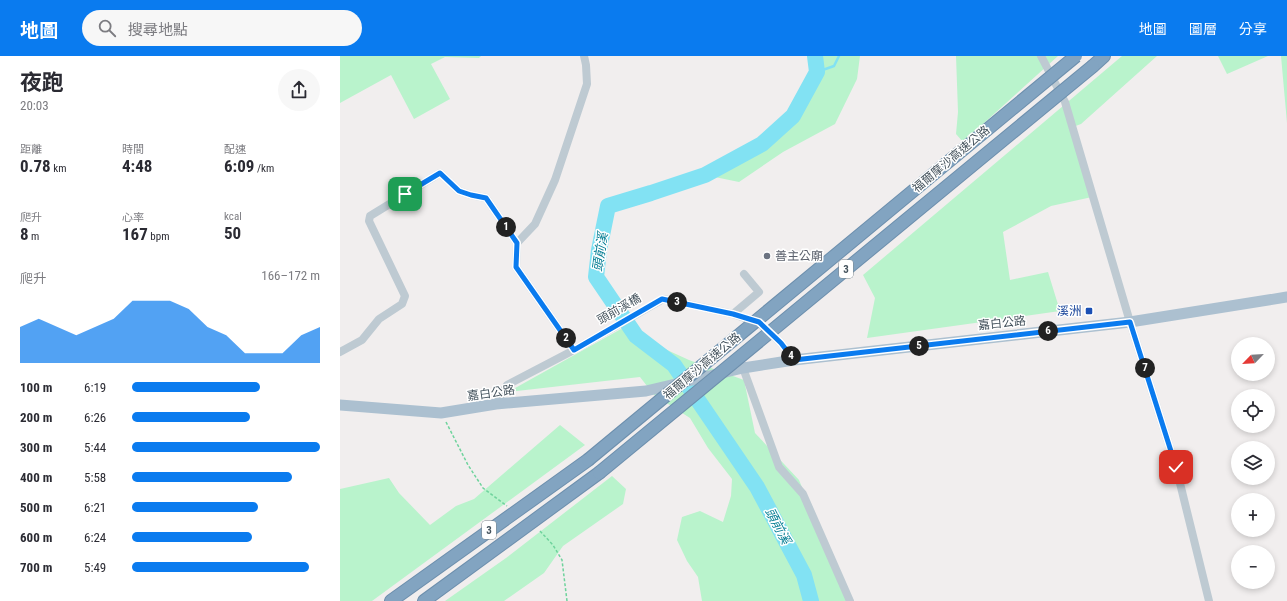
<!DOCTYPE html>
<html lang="zh-TW">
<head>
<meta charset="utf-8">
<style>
	body { margin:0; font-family:"Roboto Condensed","Noto Sans TC",sans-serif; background:#f7f7f7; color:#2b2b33; height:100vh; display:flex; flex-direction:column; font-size:15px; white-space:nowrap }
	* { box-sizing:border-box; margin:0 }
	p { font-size:13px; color:#7c7c81 }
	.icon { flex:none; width:22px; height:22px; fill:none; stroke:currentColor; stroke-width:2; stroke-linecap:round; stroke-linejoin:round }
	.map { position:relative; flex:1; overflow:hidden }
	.side { display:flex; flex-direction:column; background:#fff; width:340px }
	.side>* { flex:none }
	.needle { width:26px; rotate:245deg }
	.controls { position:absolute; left:891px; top:281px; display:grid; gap:8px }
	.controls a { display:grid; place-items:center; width:44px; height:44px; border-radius:50%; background:#fff; box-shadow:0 2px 6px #0003; font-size:20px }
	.pin { position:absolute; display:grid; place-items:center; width:34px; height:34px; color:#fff; margin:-17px; border-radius:8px; box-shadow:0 2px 6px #0006 }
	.km { position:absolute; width:20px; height:20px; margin:-10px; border-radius:50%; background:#222; color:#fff; font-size:11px; line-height:20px; text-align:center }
	.round { display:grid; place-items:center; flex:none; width:42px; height:42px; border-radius:21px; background:#f7f7f7 }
	.summary { display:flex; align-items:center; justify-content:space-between; height:68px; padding:0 20px }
	h1 { font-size:22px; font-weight:700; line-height:30px }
	.figures { display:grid; grid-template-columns:repeat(3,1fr); gap:6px; height:68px; padding:4px 20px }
	.figures div { display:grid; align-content:center }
	.figures b { font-size:17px; font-weight:700 }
	.figures small { font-size:11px; font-weight:400 }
	.figures p { font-size:11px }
	.chart { height:112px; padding:8px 20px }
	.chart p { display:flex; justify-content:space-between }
	.chart svg { width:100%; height:72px; margin-top:4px; fill:#0a7bef; opacity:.7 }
	ul { padding:0 20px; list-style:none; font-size:13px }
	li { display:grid; grid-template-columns:64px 48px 1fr; align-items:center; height:30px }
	li i { height:10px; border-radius:5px; background:#0a7bef }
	header { display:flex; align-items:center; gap:24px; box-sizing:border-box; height:56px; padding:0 20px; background:#0a7bef; color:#fff }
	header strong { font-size:19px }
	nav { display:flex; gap:22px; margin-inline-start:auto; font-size:14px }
	.search { width:280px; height:36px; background:#f7f7f7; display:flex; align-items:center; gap:10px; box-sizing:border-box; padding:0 14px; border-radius:22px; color:#7c7c81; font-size:15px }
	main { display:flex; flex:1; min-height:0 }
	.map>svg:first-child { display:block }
	.green { fill:#b9f3cc }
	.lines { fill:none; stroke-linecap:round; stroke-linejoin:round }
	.stream { stroke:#82e2f3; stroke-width:2.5 }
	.river { stroke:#82e2f3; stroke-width:16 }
	.highway-casing { stroke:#6d8fad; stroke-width:14 }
	.path { stroke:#6ed39c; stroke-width:1.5; stroke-dasharray:3 2; stroke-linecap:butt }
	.minor { stroke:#becad2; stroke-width:8 }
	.major { stroke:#acc0d0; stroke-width:11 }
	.highway { stroke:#82a4c1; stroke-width:12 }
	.highway-bridge-casing { stroke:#6d8fad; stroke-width:14; stroke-linecap:butt }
	.highway-bridge { stroke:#82a4c1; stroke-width:12 }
	.route-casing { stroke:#fff; stroke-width:8 }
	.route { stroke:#0a7bef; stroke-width:5 }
	.worship-dot { fill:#6b7280; stroke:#fff; stroke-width:1.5 }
	.transit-dot { fill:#1a4fb4; stroke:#fff; stroke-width:1.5 }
	.labels { text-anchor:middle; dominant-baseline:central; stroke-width:3; stroke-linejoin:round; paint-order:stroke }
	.shield { fill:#fff; stroke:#7d878e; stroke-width:1 }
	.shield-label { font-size:11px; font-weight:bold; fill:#45535d }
	.street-label { font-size:12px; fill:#45535d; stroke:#fff }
	.worship-label { font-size:12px; fill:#5b616d; stroke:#fff; text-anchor:start }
	.transit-label { font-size:12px; fill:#164399; stroke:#fff; text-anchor:end }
	.water-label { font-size:13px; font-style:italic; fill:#047e94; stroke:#fff }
</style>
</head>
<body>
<header>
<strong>地圖</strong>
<div class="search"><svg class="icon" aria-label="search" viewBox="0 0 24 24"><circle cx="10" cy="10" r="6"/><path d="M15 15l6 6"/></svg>搜尋地點</div>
<nav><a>地圖</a><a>圖層</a><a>分享</a></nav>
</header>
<main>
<section class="side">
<div class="summary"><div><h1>夜跑</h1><p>20:03</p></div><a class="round"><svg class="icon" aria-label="share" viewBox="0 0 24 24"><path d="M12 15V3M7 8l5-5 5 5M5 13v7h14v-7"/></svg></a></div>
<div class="figures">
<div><p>距離</p><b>0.78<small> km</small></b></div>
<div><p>時間</p><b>4:48</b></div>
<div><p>配速</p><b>6:09<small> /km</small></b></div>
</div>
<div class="figures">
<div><p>爬升</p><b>8<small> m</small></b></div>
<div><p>心率</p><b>167<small> bpm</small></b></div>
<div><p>kcal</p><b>50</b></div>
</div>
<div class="chart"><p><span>爬升</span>166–172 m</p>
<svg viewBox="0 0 160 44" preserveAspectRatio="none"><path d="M0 44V22L10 17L20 22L30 27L40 22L50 17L60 6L70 6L80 6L90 11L100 22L110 27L120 38L130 38L140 38L150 27L160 22V44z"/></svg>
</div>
<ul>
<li><b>100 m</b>6:19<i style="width:68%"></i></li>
<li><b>200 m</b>6:26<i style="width:63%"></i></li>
<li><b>300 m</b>5:44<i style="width:100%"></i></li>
<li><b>400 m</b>5:58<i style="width:85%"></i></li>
<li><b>500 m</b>6:21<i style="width:67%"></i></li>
<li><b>600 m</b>6:24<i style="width:64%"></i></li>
<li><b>700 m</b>5:49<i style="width:94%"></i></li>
</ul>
</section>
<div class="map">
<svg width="947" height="545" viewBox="0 0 947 545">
	<rect width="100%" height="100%" fill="#f1eeee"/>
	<!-- green -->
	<path class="green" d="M0 0H141L139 2 105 1 91 8 110 43 74 63 51 19 0 47Z
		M475 0H520L517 23 495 68 443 96 399 126 365 119 422 88 453 60 477 16Z
		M616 0H718L623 86 616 78 618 56Z
		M782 0H817L741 68 730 72 752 141 711 150 663 176 670 224 708 216 720 255 527 282 535 242 523 219Z
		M878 0H928L887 18Z
		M941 0H947V67Z
		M281 273 349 304 404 324 415 377 459 424 509 545H362L358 521 347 505 337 484 342 461 360 455 383 466 391 440 392 423 368 392 350 362 314 339 300 321 168 336Z
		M220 369 245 389 32 545H0V433L49 422 59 437 90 469 116 450 134 443Z
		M272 420 286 433 283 448 223 490 204 517 164 545H105L166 502Z"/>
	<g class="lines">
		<!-- stream -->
		<path class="stream" d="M477 16 494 10 499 0"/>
		<!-- river -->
		<path class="river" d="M471 545 464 519 417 431 334 309 296 280 256 221 259 194 268 150 311 137 365 119 422 88 453 60 477 16 475 0"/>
		<!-- highway casing -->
		<g class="highway-casing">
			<path id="highway" d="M753 10 764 0
				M51 545 248 404
				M84 545 259 417"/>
		</g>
		<!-- path -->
		<path class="path" d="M106 366 128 409 143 432 167 450
			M200 475 213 489 222 504 227 545"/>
		<!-- minor -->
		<path class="minor" d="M701 0 725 46 790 266 836 411 869 545
			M393 258 419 236 404 218
			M234 294 176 211 177 187 195 168 215 124 247 28 246 9 244 0
			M0 296 22 284 39 263 62 248 65 240 29 165 30 160 100 117 119 135 131 139 146 142 177 187
			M403 312 439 411 463 438 510 545
			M156 348 167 329 234 294 323 243 393 258 419 267 441 287 454 304"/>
		<!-- major -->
		<path class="major" d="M0 349 101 357 156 348 306 335 403 312 454 304 790 266 947 241"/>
		<!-- highway -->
		<use href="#highway" class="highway"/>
		<!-- highway-bridge casing -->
		<g class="highway-bridge-casing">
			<path id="highway-bridge" d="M248 404 736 0
				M259 417 753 10"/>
		</g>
		<!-- highway-bridge -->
		<use href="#highway-bridge" class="highway-bridge"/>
	</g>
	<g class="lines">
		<!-- route casing -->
		<g class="route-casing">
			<path id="route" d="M65 138 100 117 119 135 131 139 146 142 177 187 176 211 234 294 322 243 393 258 419 266 441 287 454 304 790 266 836 411"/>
		</g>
		<!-- route -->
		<use href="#route" class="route"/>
	</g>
	<!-- markers -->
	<circle class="worship-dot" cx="427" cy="200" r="4"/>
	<rect class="transit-dot" x="745" y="251" width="8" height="8" rx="2"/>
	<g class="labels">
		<!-- shield labels -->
		<g class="shield">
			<rect x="499" y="204" width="14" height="18" rx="3"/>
			<rect x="142" y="465" width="14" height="18" rx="3"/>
		</g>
		<g class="shield-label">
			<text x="506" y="213">3</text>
			<text x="149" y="474">3</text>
		</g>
		<!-- street labels -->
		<g class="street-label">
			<text transform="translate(611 103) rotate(-40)">福爾摩沙高速公路</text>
			<text transform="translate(279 253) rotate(-30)">頭前溪橋</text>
			<text transform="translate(662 267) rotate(-6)">嘉白公路</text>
			<text transform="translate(362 310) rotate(-40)">福爾摩沙高速公路</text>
			<text transform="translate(151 337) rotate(-8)">嘉白公路</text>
		</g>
		<!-- worship labels -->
		<g class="worship-label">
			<text x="435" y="200">善主公廟</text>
		</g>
		<!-- transit labels -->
		<g class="transit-label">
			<text x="741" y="255">溪洲</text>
		</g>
		<!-- water labels -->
		<g class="water-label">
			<text transform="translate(260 196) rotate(-81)">頭前溪</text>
			<text transform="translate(438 470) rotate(62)">頭前溪</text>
		</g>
	</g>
</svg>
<div class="controls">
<a><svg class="needle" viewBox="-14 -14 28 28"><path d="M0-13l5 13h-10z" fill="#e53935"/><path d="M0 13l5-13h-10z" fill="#7c7c81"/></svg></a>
<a><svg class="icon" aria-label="locate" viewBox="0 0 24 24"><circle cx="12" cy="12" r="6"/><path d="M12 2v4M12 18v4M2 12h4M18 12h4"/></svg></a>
<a><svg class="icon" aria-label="layers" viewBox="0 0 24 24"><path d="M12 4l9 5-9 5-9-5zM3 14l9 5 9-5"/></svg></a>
<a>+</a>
<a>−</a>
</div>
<div class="pin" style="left:65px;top:138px;background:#1e9e55"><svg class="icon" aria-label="arrive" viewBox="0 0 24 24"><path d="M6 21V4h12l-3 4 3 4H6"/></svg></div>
<div class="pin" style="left:836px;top:411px;background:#d93025"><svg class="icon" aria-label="check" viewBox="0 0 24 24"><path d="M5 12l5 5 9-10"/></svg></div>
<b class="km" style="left:166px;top:171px">1</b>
<b class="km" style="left:226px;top:282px">2</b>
<b class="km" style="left:337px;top:246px">3</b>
<b class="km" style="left:451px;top:300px">4</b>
<b class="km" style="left:579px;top:290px">5</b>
<b class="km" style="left:708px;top:275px">6</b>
<b class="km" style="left:805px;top:312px">7</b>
</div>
</main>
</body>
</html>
